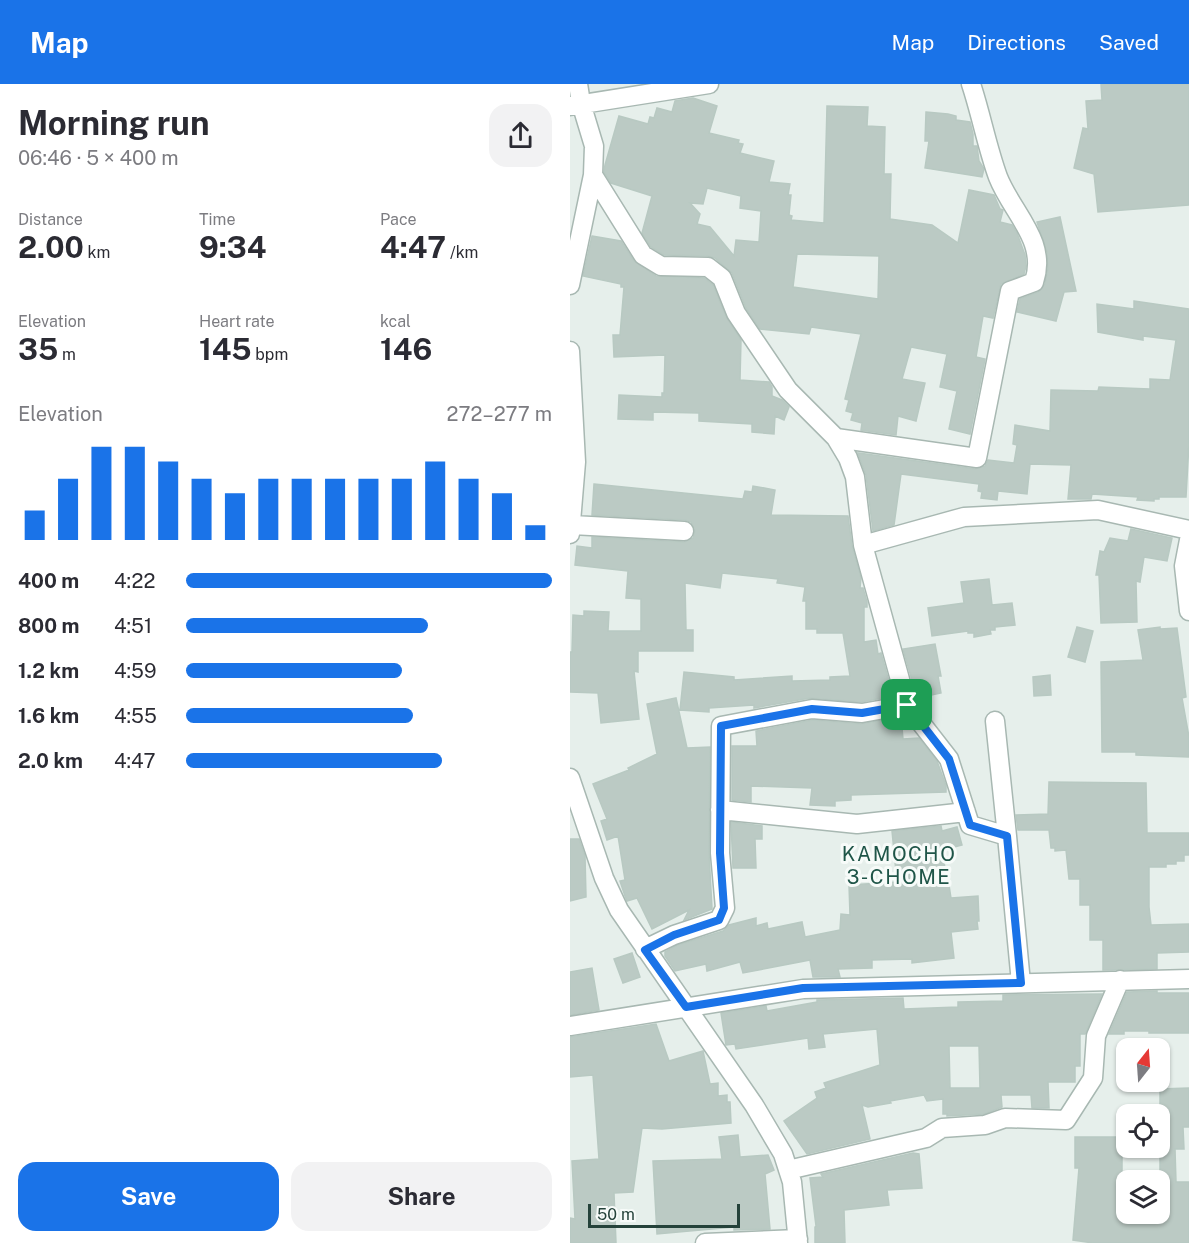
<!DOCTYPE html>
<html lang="en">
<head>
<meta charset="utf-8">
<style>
	body { margin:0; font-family:"Public Sans",sans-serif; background:#f2f2f3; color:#2b2b33; height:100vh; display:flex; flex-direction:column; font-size:22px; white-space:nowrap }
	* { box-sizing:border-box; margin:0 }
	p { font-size:20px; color:#7c7c81 }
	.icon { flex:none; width:33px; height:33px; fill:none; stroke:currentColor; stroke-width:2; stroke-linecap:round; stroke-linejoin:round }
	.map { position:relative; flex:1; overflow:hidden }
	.drawer { display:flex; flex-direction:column; background:#fff; width:570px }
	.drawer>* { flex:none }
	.needle { width:39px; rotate:17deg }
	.buttons { position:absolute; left:546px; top:954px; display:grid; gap:12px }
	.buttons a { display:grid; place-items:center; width:54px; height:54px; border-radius:12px; background:#fff; box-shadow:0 2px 4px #0004; font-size:30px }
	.scale { position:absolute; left:18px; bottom:15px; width:152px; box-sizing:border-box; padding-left:6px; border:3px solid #24423a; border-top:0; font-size:16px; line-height:21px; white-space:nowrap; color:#24423a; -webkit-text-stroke:4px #f7fbf9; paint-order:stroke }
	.pin { position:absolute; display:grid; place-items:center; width:51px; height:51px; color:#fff; margin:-26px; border-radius:12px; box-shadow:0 3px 9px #0006 }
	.round { display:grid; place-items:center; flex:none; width:63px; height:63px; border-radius:18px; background:#f2f2f3 }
	.overview { display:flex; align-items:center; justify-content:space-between; height:102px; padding:0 18px }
	h1 { font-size:33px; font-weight:700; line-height:45px }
	.figures { display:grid; grid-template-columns:repeat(3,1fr); gap:9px; height:102px; padding:6px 18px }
	.figures div { display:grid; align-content:center }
	.figures b { font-size:30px; font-weight:700 }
	.figures small { font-size:16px; font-weight:400 }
	.figures p { font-size:16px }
	.chart { height:168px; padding:12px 18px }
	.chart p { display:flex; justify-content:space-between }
	.chart svg { width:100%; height:108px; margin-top:6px; stroke:#1a73e8; stroke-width:6 }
	.primary-button { display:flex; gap:12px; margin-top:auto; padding:12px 18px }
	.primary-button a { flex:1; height:69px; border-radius:18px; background:#1a73e8; color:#fff; font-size:24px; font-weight:700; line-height:69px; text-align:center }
	.primary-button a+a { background:#f2f2f3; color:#2b2b33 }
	ul { padding:0 18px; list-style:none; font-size:20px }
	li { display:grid; grid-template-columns:96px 72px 1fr; align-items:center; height:45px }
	li i { height:15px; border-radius:8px; background:#1a73e8 }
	header { display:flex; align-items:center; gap:36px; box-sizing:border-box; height:84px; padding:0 30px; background:#1a73e8; color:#fff }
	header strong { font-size:28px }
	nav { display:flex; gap:33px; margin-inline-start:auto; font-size:21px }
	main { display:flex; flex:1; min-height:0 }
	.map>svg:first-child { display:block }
	.building { fill:#bbcac4; stroke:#b8c9c2; stroke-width:1.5; fill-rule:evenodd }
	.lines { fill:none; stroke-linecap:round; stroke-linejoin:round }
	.minor-casing { stroke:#a8b8b2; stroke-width:21 }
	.minor { stroke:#fff; stroke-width:18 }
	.route-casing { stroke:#fff; stroke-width:12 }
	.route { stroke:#1a73e8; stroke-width:8 }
	.labels { text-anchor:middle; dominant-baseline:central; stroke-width:6; stroke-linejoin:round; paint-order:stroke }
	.neighbourhood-label { font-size:20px; letter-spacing:1.5px; fill:#1f5548; stroke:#f7fbf9 }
</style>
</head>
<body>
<header>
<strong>Map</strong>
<nav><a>Map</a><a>Directions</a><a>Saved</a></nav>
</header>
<main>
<section class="drawer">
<div class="overview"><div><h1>Morning run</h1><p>06:46 · 5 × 400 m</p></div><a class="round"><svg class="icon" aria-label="share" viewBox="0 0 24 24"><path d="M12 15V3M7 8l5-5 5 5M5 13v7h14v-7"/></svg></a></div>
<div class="figures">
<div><p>Distance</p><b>2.00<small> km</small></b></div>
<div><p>Time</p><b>9:34</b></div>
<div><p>Pace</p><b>4:47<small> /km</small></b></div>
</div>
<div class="figures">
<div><p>Elevation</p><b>35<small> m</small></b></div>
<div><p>Heart rate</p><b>145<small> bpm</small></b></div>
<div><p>kcal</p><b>146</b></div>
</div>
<div class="chart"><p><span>Elevation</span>272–277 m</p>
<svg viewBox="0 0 160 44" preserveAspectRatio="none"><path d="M5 44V32M15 44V19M25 44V6M35 44V6M45 44V12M55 44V19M65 44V25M75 44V19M85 44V19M95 44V19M105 44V19M115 44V19M125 44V12M135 44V19M145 44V25M155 44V38"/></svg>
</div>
<ul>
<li><b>400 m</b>4:22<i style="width:100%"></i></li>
<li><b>800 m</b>4:51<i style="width:66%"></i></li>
<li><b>1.2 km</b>4:59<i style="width:59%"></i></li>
<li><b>1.6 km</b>4:55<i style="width:62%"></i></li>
<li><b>2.0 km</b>4:47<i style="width:70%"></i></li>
</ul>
<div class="primary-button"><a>Save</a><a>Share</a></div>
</section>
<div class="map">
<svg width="619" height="1159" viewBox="0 0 619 1159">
	<rect width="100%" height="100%" fill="#e6efeb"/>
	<!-- building -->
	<path class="building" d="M531 0H619V121L528 128 524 90 504 84 513 44 518 45 516 17 532 16Z
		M123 14 147 22 139 49 169 56 168 59 173 60 170 69 204 77 199 98 220 100 218 111H221L219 131 222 132 221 136 254 139 257 22 298 23 297 42 315 43 314 90H321L320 135 362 141 388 159 399 106 424 111 430 125 433 126 430 138 442 141 447 149 455 171 456 182 454 190 431 200 423 234 413 232 406 273 415 275 400 350 379 345 387 307 370 303 377 270 341 263 332 295 355 299 346 337 328 332 326 351 291 346 292 339 281 336 283 329 276 327 279 316 275 315 291 250 241 243 239 250 190 245 176 224 162 189 145 174 138 172 94 171 81 163 72 149 82 112 41 99 34 88 35 81 49 32 78 40 80 33 84 34 87 24 102 28 105 17ZM137 104 171 112 170 124 191 127 189 158 166 156 164 172 140 143 127 140 130 130 120 119 133 120ZM227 170 309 172 308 215 223 203Z
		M356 28 378 30 386 32V36L400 38 403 50V62H407L409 77 414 85 412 93 355 84 359 57H355Z
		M490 133 506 207 494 208 486 237 447 228 450 215 468 208 475 200 478 185 477 168 467 138Z
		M22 152 51 157 64 177 86 192 134 194 143 201 156 233 171 256 170 296 199 298 202 303V312L212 316 219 323 214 336 205 332 204 350 182 348V340L129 337V329L83 328V336L48 335 49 311 92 313V309H94L95 271 44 273 43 251H50L54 203H51V200L13 192Z
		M564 217 619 225V359L616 413H589V415H584V417L567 416 568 413 522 410 521 415H498L501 381 460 380 457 410 428 407 427 416 411 414 412 408 408 407 409 400 331 390 324 441 303 447 296 391 288 369 405 385 415 382 418 376 444 379 447 361 443 360 445 341 480 347 481 306 528 307 529 303 580 305V295L600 296 606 256 573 252V256L528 248 527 220 564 225Z
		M24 400 173 415 175 407 182 408 183 402 205 406 201 431 278 432 282 462 291 494 290 504H293L297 518V523H294V558L306 556 308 570 311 569 323 612 291 618 240 614 184 624V621L139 624V628L110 626 114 588 164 593V596L222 592V597L260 596V593L280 592 273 549H247V545H236V517H233L235 503 207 499 208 495 152 489 150 504 115 499 116 546H123V567H68V588L64 587 69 635 31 639 28 609 0 608V568H2L3 531 14 532V527L39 528 38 547H71V515L56 514 58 487 5 481 7 462 22 464V453L114 458 123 454 125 447 121 438 115 436 22 431Z
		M561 445 602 454 597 477 574 473 570 498 566 497 567 538 531 539 529 491H526L530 467 534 468 540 454 558 457Z
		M419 495 422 521 442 519 445 541 425 543V546H420L421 550 404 553V549H398V547L362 552 358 524 394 519 391 498Z
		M507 543 523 547 515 578 498 573Z
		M590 543V545L607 544 616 613 612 614 619 653V673L566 671V668H532L531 578 573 576 568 546Z
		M365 560 371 592H368L371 609 352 613 353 616 348 617 333 565Z
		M480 591 481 611 464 612 463 593Z
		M106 614 117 664 140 663 139 769 142 825 114 836 119 826 82 845 67 814 57 817 55 812 50 797 55 796 48 752 37 756 31 737 37 735 23 700 59 686 58 684 87 670 77 620Z
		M331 633 333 655 349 654 367 677 376 702V708L281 711V716L265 717V722L240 721 242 704 181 702V718L162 716V662H187L186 647 243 636 291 640Z
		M479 698 576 699 577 749H619V771H614V777H606V780H596V783H579V823L581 841 619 840V868L587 869V885L533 886V856H520V821H510V795H499L496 766 485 767V764H481L479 746H448L446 731 478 730Z
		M161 738 192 742V755H185L186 784H163Z
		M371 742 372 747 387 743 392 761 373 766 376 796 378 795 381 814 408 812 409 837H407L408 845 381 848 384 874 342 879V875L302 876V884L268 885 270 893H243L240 876 173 889 170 878 137 887 136 880 105 887 95 872V868L108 861 153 847 159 841 186 834V842L197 839 198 845 232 838 235 853 270 846 271 830 280 831 279 801 327 798 322 747Z
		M0 755H9L15 772 16 813 0 817Z
		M62 869 70 893 53 899 44 875Z
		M22 884 29 926 0 931V888Z
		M587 907V909H619V949H579V947H554V950H539L557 908Z
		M532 910 515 950H510V982H505V998H478L479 1024H462L461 1011H431L432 1023 414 1030 377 1032V1030H373V1015L357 1017 354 1011 320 1017 321 1019 298 1023 292 1021 300 1055 237 1070 214 1037 247 1014 245 1008 256 1004 254 999 310 981 307 945 253 950 255 963 239 965 238 954 166 965 165 960 156 961 151 929 196 922 197 927 247 918V916L333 914 334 925 388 923V918L433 917V911ZM379 962H409L410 1004H380Z
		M86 940 99 977 133 967 140 1000 148 999V1012L157 1011V1018H160L161 1039 92 1045 72 1044 63 1108 44 1109 46 1159H0V1134L5 1135 2 1077 29 1075 23 991 0 993V953Z
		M619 1004V1043H613L614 1065H605L606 1098H619V1159H523L503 1156 509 1084H505V1053H552V1101L549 1130H590V1005Z
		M168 1051 170 1073 198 1071 204 1086 195 1090 200 1145 164 1146V1143L87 1150 83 1077 152 1075 149 1053Z
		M343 1069 349 1070 352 1104 317 1106 319 1121 274 1126 275 1159H245V1143L246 1142 240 1094 253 1093 251 1090Z"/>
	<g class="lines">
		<!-- minor casing -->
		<g class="minor-casing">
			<path id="minor" d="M0 22 139 0
				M23 91 73 171 91 182 138 183 152 194 166 229 218 306 266 354 278 374 285 393 293 461 337 621 379 675 400 741 437 752 451 899
				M0 201 23 91 24 62 11 19 8 0
				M0 267 6 378 0 450
				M266 354 407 374 440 207 464 198C478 157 442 129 428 93 417 63 411 30 401 0
				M2 441 114 447
				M619 456 614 482 619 527
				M293 461 394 433 528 426 619 446
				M425 637 437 752
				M0 694 34 794 49 826 184 1021 213 1070 222 1098 228 1159
				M150 726 287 740 396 728
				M75 865 104 851 149 836 155 824 150 769 151 642 242 625 292 629 337 621
				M0 942 233 905 619 895
				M218 1086 356 1054 372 1044 415 1041 435 1034 496 1036 523 994 526 952 550 896
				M135 1159 228 1155"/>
		</g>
		<!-- minor -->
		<use href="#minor" class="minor"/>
	</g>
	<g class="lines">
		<!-- route casing -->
		<g class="route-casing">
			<path id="route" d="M337 621 379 675 400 741 437 752 451 899 233 904 116 923 75 866 104 851 149 836 154 824 150 769 151 642 242 625 292 629Z"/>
		</g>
		<!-- route -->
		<use href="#route" class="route"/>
	</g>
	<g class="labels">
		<!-- neighbourhood labels -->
		<g class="neighbourhood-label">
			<text x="329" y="770">KAMOCHO<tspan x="329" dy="23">3-CHOME</tspan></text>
		</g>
	</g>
</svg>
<div class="buttons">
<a><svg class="needle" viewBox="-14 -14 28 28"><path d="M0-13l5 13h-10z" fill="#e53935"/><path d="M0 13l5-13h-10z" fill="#7c7c81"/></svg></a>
<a><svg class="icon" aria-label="locate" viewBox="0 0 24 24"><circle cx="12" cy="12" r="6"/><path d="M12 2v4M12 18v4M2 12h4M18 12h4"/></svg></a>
<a><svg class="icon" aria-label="layers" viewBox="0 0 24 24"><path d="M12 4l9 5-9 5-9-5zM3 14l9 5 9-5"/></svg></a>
</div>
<div class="scale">50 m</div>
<div class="pin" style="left:337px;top:621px;background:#1e9e55"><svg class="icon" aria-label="arrive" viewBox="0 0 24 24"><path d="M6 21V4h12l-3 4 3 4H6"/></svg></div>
</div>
</main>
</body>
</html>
